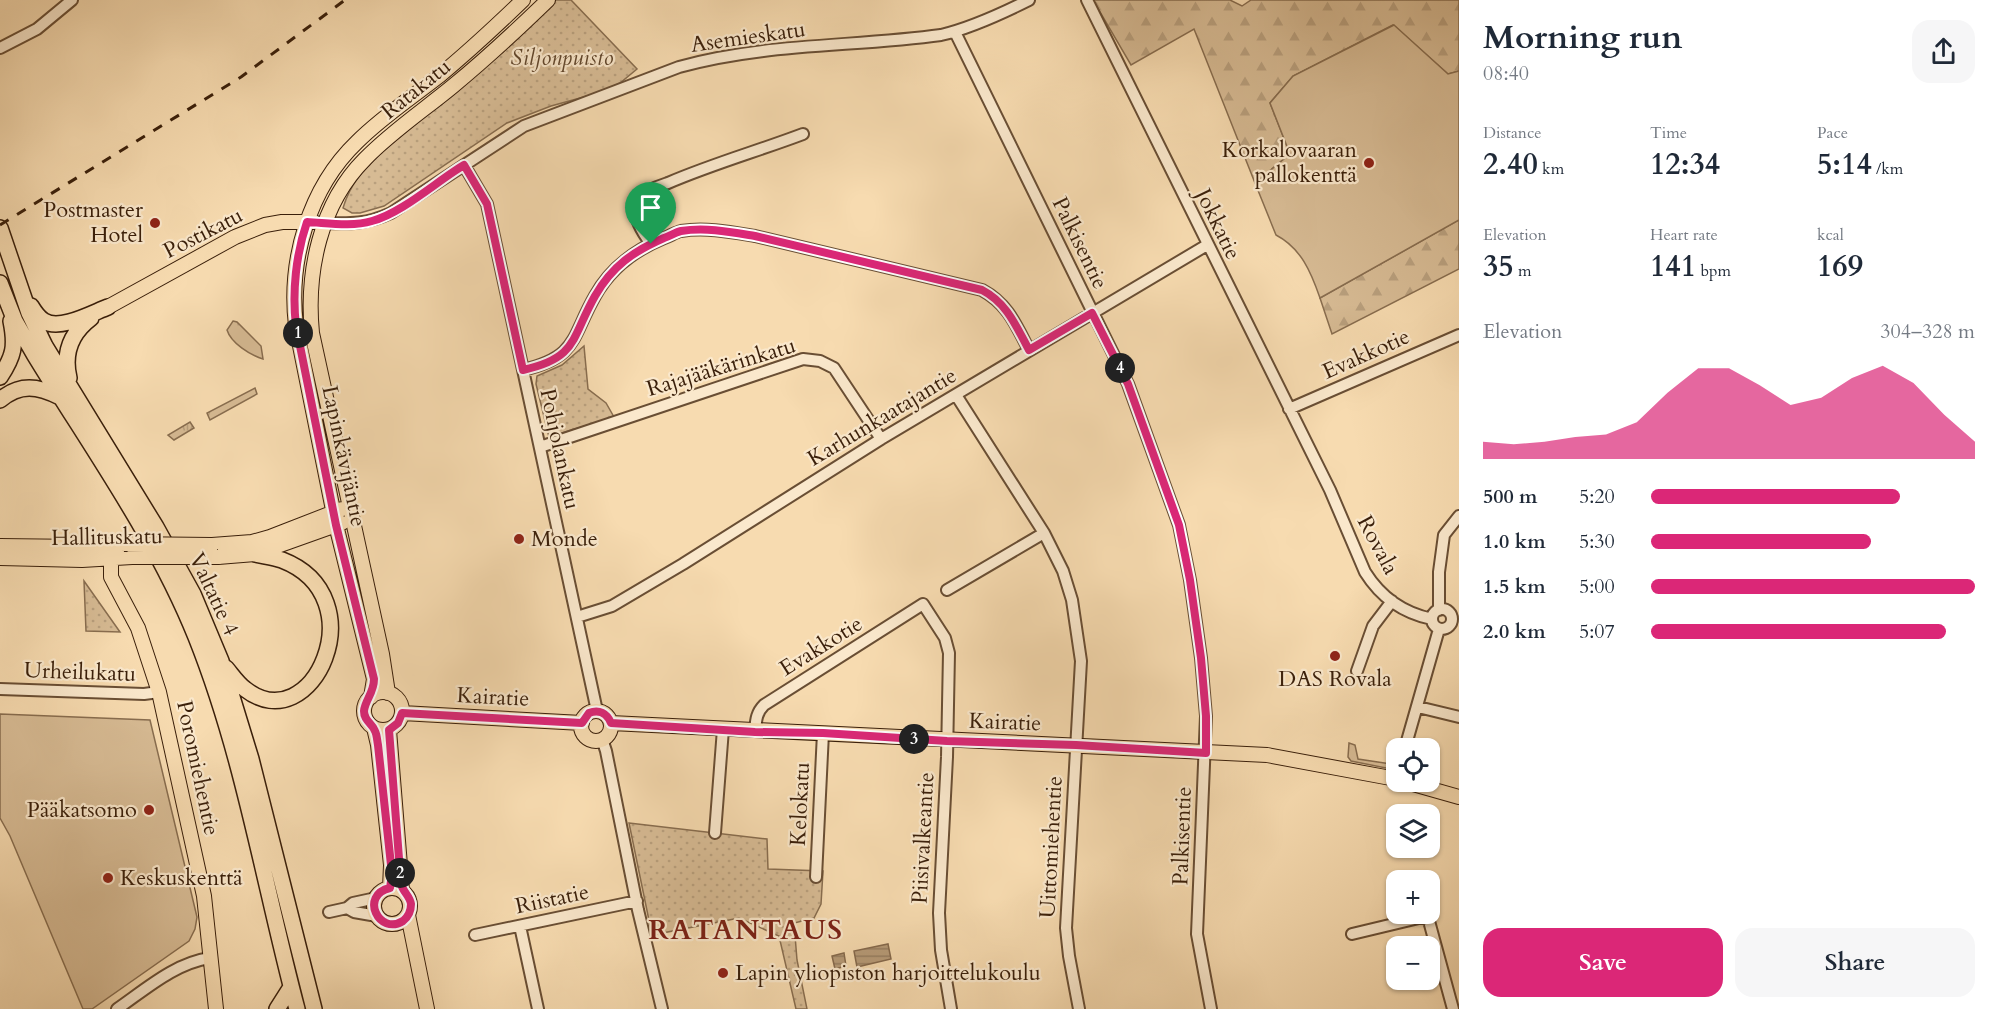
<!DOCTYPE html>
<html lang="en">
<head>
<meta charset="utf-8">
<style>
	body { margin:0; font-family:Cardo,serif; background:#f6f6f7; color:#1f2937; height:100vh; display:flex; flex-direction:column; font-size:22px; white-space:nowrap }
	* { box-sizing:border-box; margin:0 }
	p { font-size:20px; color:#747a83 }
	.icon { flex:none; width:33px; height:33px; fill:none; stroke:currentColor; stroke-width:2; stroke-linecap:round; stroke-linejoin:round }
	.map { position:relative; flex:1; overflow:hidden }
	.details { display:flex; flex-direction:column; background:#fff; width:540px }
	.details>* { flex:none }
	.fabs { position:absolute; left:1386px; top:738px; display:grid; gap:12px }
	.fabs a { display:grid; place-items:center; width:54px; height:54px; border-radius:12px; background:#fff; box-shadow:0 2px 4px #0004; font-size:30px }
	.pin { position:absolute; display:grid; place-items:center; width:51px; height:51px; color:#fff; margin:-62px -26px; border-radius:50% 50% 50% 0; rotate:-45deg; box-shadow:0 0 6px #0007 }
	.pin .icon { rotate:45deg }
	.km { position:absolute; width:30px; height:30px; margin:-15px; border-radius:50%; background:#222; color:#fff; font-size:16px; line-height:30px; text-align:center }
	.round { display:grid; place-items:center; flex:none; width:63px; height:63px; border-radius:18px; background:#f6f6f7 }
	.summary { display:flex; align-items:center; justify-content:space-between; height:102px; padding:0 24px }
	h1 { font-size:33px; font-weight:700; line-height:45px }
	.metrics { display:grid; grid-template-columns:repeat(3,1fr); gap:9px; height:102px; padding:6px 24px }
	.metrics div { display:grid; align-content:center }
	.metrics b { font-size:30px; font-weight:700 }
	.metrics small { font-size:16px; font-weight:400 }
	.metrics p { font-size:16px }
	.chart { height:168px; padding:12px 24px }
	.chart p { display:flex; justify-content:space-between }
	.chart svg { width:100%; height:108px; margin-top:6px; fill:#db2777; opacity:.7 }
	.button { display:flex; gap:12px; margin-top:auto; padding:12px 24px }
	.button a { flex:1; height:69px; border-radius:18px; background:#db2777; color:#fff; font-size:24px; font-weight:700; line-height:69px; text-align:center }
	.button a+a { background:#f6f6f7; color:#1f2937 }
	ul { padding:0 24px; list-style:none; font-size:20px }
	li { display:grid; grid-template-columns:96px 72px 1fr; align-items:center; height:45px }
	li i { height:15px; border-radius:8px; background:#db2777 }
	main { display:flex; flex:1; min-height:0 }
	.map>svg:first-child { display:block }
	.grass { fill:url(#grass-tufts); stroke:#886d4f; stroke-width:1.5 }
	.forest { fill:url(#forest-firs); stroke:#886d4f; stroke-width:1.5 }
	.park { fill:url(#park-dots); stroke:#886d4f; stroke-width:1.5 }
	.garden { fill:#d7bb94; stroke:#886d4f; stroke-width:1.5 }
	.water { fill:url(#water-rules); stroke:#85694c; stroke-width:1.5 }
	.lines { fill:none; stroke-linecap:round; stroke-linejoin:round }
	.minor-casing { stroke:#694e34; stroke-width:14 }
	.major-casing { stroke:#3a1f0a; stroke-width:16 }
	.highway-casing { stroke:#3a1f0a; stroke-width:18 }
	.minor { stroke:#fae8cc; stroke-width:10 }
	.major { stroke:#f7dbb0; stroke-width:14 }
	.highway { stroke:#f7dbb0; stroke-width:15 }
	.rail { stroke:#3a1f0a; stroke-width:3; stroke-dasharray:10 10; stroke-linecap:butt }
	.major-bridge-casing { stroke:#3a1f0a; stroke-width:16; stroke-linecap:butt }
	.major-bridge { stroke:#f7dbb0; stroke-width:14 }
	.route-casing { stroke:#fff; stroke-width:12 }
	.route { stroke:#db2777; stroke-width:8 }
	.poi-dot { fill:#8f2418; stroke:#fae8cc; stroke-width:2 }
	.labels { text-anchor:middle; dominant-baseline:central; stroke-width:4.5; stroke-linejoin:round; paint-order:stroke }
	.street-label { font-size:22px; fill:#3a1f0a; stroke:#fae8cc }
	.park-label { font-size:22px; font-style:italic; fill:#61462c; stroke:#fae8cc }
	.poi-label { font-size:22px; fill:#3a1f0a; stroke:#fae8cc; text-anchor:end }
	.district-label { font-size:28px; font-weight:bold; letter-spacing:1.5px; fill:#7a1f14; stroke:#fae8cc }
</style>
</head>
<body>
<main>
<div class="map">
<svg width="1459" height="1009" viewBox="0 0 1459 1009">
	<defs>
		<pattern id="grass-tufts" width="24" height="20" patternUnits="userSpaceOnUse" patternTransform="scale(1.5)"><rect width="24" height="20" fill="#d7bb94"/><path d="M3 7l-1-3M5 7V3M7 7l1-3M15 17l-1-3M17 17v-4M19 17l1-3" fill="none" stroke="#b9a07e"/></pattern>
		<pattern id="forest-firs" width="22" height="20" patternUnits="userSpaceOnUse" patternTransform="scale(1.5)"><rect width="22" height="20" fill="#d7bb94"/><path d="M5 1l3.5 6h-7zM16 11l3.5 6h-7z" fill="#b9a07e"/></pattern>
		<pattern id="park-dots" width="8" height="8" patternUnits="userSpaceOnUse" patternTransform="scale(1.5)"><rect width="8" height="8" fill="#d7bb94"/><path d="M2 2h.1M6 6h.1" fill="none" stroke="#b9a07e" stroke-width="1.8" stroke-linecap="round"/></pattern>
		<pattern id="water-rules" width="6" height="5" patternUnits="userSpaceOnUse" patternTransform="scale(1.5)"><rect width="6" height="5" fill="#b79b78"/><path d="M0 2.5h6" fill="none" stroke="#967e61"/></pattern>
	</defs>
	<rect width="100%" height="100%" fill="#f7dbb0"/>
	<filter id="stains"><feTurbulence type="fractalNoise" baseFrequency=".00333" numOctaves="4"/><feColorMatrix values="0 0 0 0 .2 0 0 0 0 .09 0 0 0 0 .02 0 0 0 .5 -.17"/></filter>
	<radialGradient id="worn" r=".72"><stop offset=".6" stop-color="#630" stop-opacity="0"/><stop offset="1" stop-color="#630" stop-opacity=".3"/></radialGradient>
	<!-- grass -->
	<path class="grass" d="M233 321 237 322 261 346 263 359C250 355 231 343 227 330Z
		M255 388 257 394 210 420 207 413Z
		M190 422 194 428 174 440 168 435Z
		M1349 743 1355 745 1358 759 1391 764 1395 761 1396 763 1393 767 1386 768 1351 761 1348 757Z"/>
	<!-- forest -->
	<path class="forest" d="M1093 0H1230L1242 6 1251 0H1459V71L1448 74 1393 25 1293 76 1270 103 1290 154 1255 183 1194 29 1131 65Z
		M1459 220V269L1332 334 1320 298Z"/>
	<!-- park -->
	<path class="park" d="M556 0H571L637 69 620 83 602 92 551 106 507 123 384 206 360 213H352L343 208C350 184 364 169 382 152L502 53Z
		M584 346 588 389 606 403 614 417 549 437 536 384 537 376 562 365Z
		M84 581 120 632 86 631Z
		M629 823 767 839 768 869 823 871 821 904 814 918 794 923 797 960 807 1009H796L779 936 739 918 652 935Z"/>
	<!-- garden -->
	<path class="garden" d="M1394 25 1448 74 1459 71V220L1320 298C1311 272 1301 248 1276 235L1255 183 1290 154 1270 103 1293 76Z
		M0 714 150 720 197 917 195 929 189 941 92 1009H83L10 836 0 818Z"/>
	<!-- water -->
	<path class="water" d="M888 944 891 959 857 967 854 951Z
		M844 953 846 966 835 969 832 956Z"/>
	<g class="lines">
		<!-- minor casing -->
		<g class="minor-casing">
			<path id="minor" d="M1087 0 1330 490 1365 572C1380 596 1403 613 1432 619
				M955 32 1128 384 1179 525 1190 580 1201 658 1206 716 1197 934 1211 1009
				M0 48 37 29 72 0
				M464 165 487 204 597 711
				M325 223C351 224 367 224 391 213L524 126 679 67C764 43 854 47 941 35 971 28 1001 14 1029 0
				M651 244C642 232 628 211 639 197 646 190 659 186 668 183 712 164 758 151 803 134
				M523 370C578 357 571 338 595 296 611 267 635 250 664 238 670 236 676 232 681 231 705 227 731 232 755 236L982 290C1008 304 1016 325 1029 350
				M956 395 1044 533 1063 571 1072 600 1081 661 1066 928 1069 956 1079 1009
				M1289 409 1459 335
				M540 447 803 359 820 361 834 368 881 439
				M947 590 1044 533
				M1432 619a10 10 0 1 1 20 0a10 10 0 1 1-20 0Z
				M1439 610V572L1444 535 1459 516
				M577 617 612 606 683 564 881 439 1207 245
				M1357 671 1373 626 1392 601
				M0 689 144 694 159 692
				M1418 707 1459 717
				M755 731C756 721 756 713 764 705L923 604 945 638 949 653 947 757 939 913 941 950 951 1009
				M602 739 606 751 638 910 662 1009
				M1405 748 1439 629
				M715 833 723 729
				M816 877 823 733
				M347 908 354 912 377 916
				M329 912 347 908 353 903 376 898
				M520 926 538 1009
				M1352 934 1423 917 1429 921 1453 1009
				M475 935 637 901
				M117 1009C146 989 175 963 210 958"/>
		</g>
		<!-- major casing -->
		<g class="major-casing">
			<path id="major" d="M108 307 235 237 265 225 282 222H314
				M111 545V577L138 628 159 692 204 896 216 1009
				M212 545 252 542 270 537 342 509
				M0 546 81 547 118 545
				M218 557 255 554 342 523
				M0 558 82 560 132 557
				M364 711a19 19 0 1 1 38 0a19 19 0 1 1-38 0Z
				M388 693 382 654 312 333C306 272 320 204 365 159 391 132 424 110 453 86 486 59 517 30 548 0
				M371 697 374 679 336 525 296 326C288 260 309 188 357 142 382 117 411 98 439 76 468 52 496 26 523 0
				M581 726a15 15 0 1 1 30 0a15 15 0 1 1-30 0Z
				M402 713 582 723
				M611 723 1267 755 1396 779
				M374 728 378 745 391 865 390 888
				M389 730 402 890
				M1406 782 1459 797
				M374 906a18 18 0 1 1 36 0a18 18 0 1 1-36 0Z
				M408 915 427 1009"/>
		</g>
		<!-- highway casing -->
		<g class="highway-casing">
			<path id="highway" d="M0 228 29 313 45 346 156 527 193 594 221 661 251 759 314 1009
				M0 283 15 321 34 354C90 446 156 537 196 637 244 757 264 885 297 1009
				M31 306C34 311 39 318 44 321 60 331 92 313 108 307
				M0 377C14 356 16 346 11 321
				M69 378C63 353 71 333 91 318
				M0 400C20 383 38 386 60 397
				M226 668C232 675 237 683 245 689 312 742 378 597 282 560 274 557 264 556 255 554
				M277 1009 291 987"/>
		</g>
		<!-- minor -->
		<use href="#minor" class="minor"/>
		<!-- major -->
		<use href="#major" class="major"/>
		<!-- highway -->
		<use href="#highway" class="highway"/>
		<!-- rail -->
		<path class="rail" d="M0 225 241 77 345 0"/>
		<!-- major-bridge casing -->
		<g class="major-bridge-casing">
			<path id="major-bridge" d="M124 544 212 545
				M132 557H218"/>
		</g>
		<!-- major-bridge -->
		<use href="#major-bridge" class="major-bridge"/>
	</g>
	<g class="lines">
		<!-- route casing -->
		<g class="route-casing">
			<path id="route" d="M464 165 487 204 523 370C578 358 571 338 595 296 612 266 634 251 664 238 670 236 676 232 681 231 706 227 731 232 755 236L982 290C1007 303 1016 326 1029 350L1092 313 1128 384 1179 525 1190 580 1201 658 1206 716V753L1076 745 947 741 823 733 755 732 611 723C607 713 599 709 589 713L582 723 402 713 398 723 389 730 401 884C403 892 410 896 411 904 411 911 408 917 403 921 379 936 359 895 390 888L392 874 378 745C377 740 377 735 375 731 372 723 364 721 364 711 365 700 374 693 374 679L336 525 296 326C292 292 296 254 307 222 328 223 352 227 372 221 402 213 437 181 464 165Z"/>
		</g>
		<!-- route -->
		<use href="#route" class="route"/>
	</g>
	<!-- markers -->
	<g class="poi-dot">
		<circle cx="1369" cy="163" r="6"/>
		<circle cx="155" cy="223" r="6"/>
		<circle cx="519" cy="539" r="6"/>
		<circle cx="1335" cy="656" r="6"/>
		<circle cx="149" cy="810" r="6"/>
		<circle cx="108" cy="878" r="6"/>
		<circle cx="723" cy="973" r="6"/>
	</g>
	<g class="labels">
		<!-- street labels -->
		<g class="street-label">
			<text transform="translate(748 37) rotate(-8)">Asemieskatu</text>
			<text transform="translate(416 89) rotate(-39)">Ratakatu</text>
			<text transform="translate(1218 224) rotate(64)">Jokkatie</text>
			<text transform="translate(203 233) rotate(-27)">Postikatu</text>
			<text transform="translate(1080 243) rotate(64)">Palkisentie</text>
			<text transform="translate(1366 354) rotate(-24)">Evakkotie</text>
			<text transform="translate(721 367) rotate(-17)">Rajajääkärinkatu</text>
			<text transform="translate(882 417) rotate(-31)">Karhunkaatajantie</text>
			<text transform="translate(560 449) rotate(78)">Pohjolankatu</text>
			<text transform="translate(344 456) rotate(78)">Lapinkävijäntie</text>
			<text transform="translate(107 537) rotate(-1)">Hallituskatu</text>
			<text transform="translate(1378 545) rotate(62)">Rovala</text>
			<text transform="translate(214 594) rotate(65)">Valtatie 4</text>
			<text transform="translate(821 646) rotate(-32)">Evakkotie</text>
			<text transform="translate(80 672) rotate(2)">Urheilukatu</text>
			<text transform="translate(493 697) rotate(3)">Kairatie</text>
			<text transform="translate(1005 722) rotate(2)">Kairatie</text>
			<text transform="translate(198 768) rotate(78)">Poromiehentie</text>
			<text transform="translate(800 804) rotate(-87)">Kelokatu</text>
			<text transform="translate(1182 836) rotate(-88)">Palkisentie</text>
			<text transform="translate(923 838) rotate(-87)">Piisivalkeantie</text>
			<text transform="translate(1051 847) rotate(-87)">Uittomiehentie</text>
			<text transform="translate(552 899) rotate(-12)">Riistatie</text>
		</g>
		<!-- park labels -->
		<g class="park-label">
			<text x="562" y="58">Siljonpuisto</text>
		</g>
		<!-- poi labels -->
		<g class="poi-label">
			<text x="1357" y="150">Korkalovaaran<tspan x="1357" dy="25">pallokenttä</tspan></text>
			<text x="143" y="210">Postmaster<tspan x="143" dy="25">Hotel</tspan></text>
			<text x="531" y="539" text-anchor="start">Monde</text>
			<text x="1335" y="679" text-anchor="middle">DAS Rovala</text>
			<text x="137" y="810">Pääkatsomo</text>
			<text x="120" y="878" text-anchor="start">Keskuskenttä</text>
			<text x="735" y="973" text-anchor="start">Lapin yliopiston harjoittelukoulu</text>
		</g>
		<!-- district labels -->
		<g class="district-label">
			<text x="746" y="930">RATANTAUS</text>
		</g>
	</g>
	<rect width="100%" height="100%" filter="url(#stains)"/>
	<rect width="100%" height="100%" fill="url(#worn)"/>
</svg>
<div class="fabs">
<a><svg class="icon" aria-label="locate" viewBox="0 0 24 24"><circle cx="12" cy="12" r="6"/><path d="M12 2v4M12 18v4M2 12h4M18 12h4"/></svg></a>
<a><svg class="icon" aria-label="layers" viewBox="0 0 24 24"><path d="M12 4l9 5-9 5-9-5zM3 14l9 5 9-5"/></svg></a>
<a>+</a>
<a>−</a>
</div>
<div class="pin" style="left:651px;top:244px;background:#1e9e55"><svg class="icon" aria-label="arrive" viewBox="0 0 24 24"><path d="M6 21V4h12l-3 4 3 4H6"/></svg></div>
<b class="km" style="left:298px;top:333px">1</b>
<b class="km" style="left:400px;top:873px">2</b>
<b class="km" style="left:914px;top:739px">3</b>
<b class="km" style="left:1120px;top:368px">4</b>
</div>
<section class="details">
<div class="summary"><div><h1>Morning run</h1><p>08:40</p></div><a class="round"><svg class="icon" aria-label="share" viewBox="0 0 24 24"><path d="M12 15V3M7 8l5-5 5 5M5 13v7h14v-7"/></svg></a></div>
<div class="metrics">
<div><p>Distance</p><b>2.40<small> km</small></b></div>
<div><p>Time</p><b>12:34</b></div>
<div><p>Pace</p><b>5:14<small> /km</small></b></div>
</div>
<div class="metrics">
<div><p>Elevation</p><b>35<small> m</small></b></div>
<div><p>Heart rate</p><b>141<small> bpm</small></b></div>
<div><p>kcal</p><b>169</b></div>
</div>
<div class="chart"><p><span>Elevation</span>304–328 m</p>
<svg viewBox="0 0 160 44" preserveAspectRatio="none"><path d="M0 44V37L10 38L20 37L30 35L40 34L50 29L60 17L70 7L80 7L90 14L100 22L110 19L120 11L130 6L140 13L150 26L160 37V44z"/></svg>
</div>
<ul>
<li><b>500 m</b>5:20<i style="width:77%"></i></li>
<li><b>1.0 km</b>5:30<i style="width:68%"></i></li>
<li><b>1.5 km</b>5:00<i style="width:100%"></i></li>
<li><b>2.0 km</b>5:07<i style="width:91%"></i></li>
</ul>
<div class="button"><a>Save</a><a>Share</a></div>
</section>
</main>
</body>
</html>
